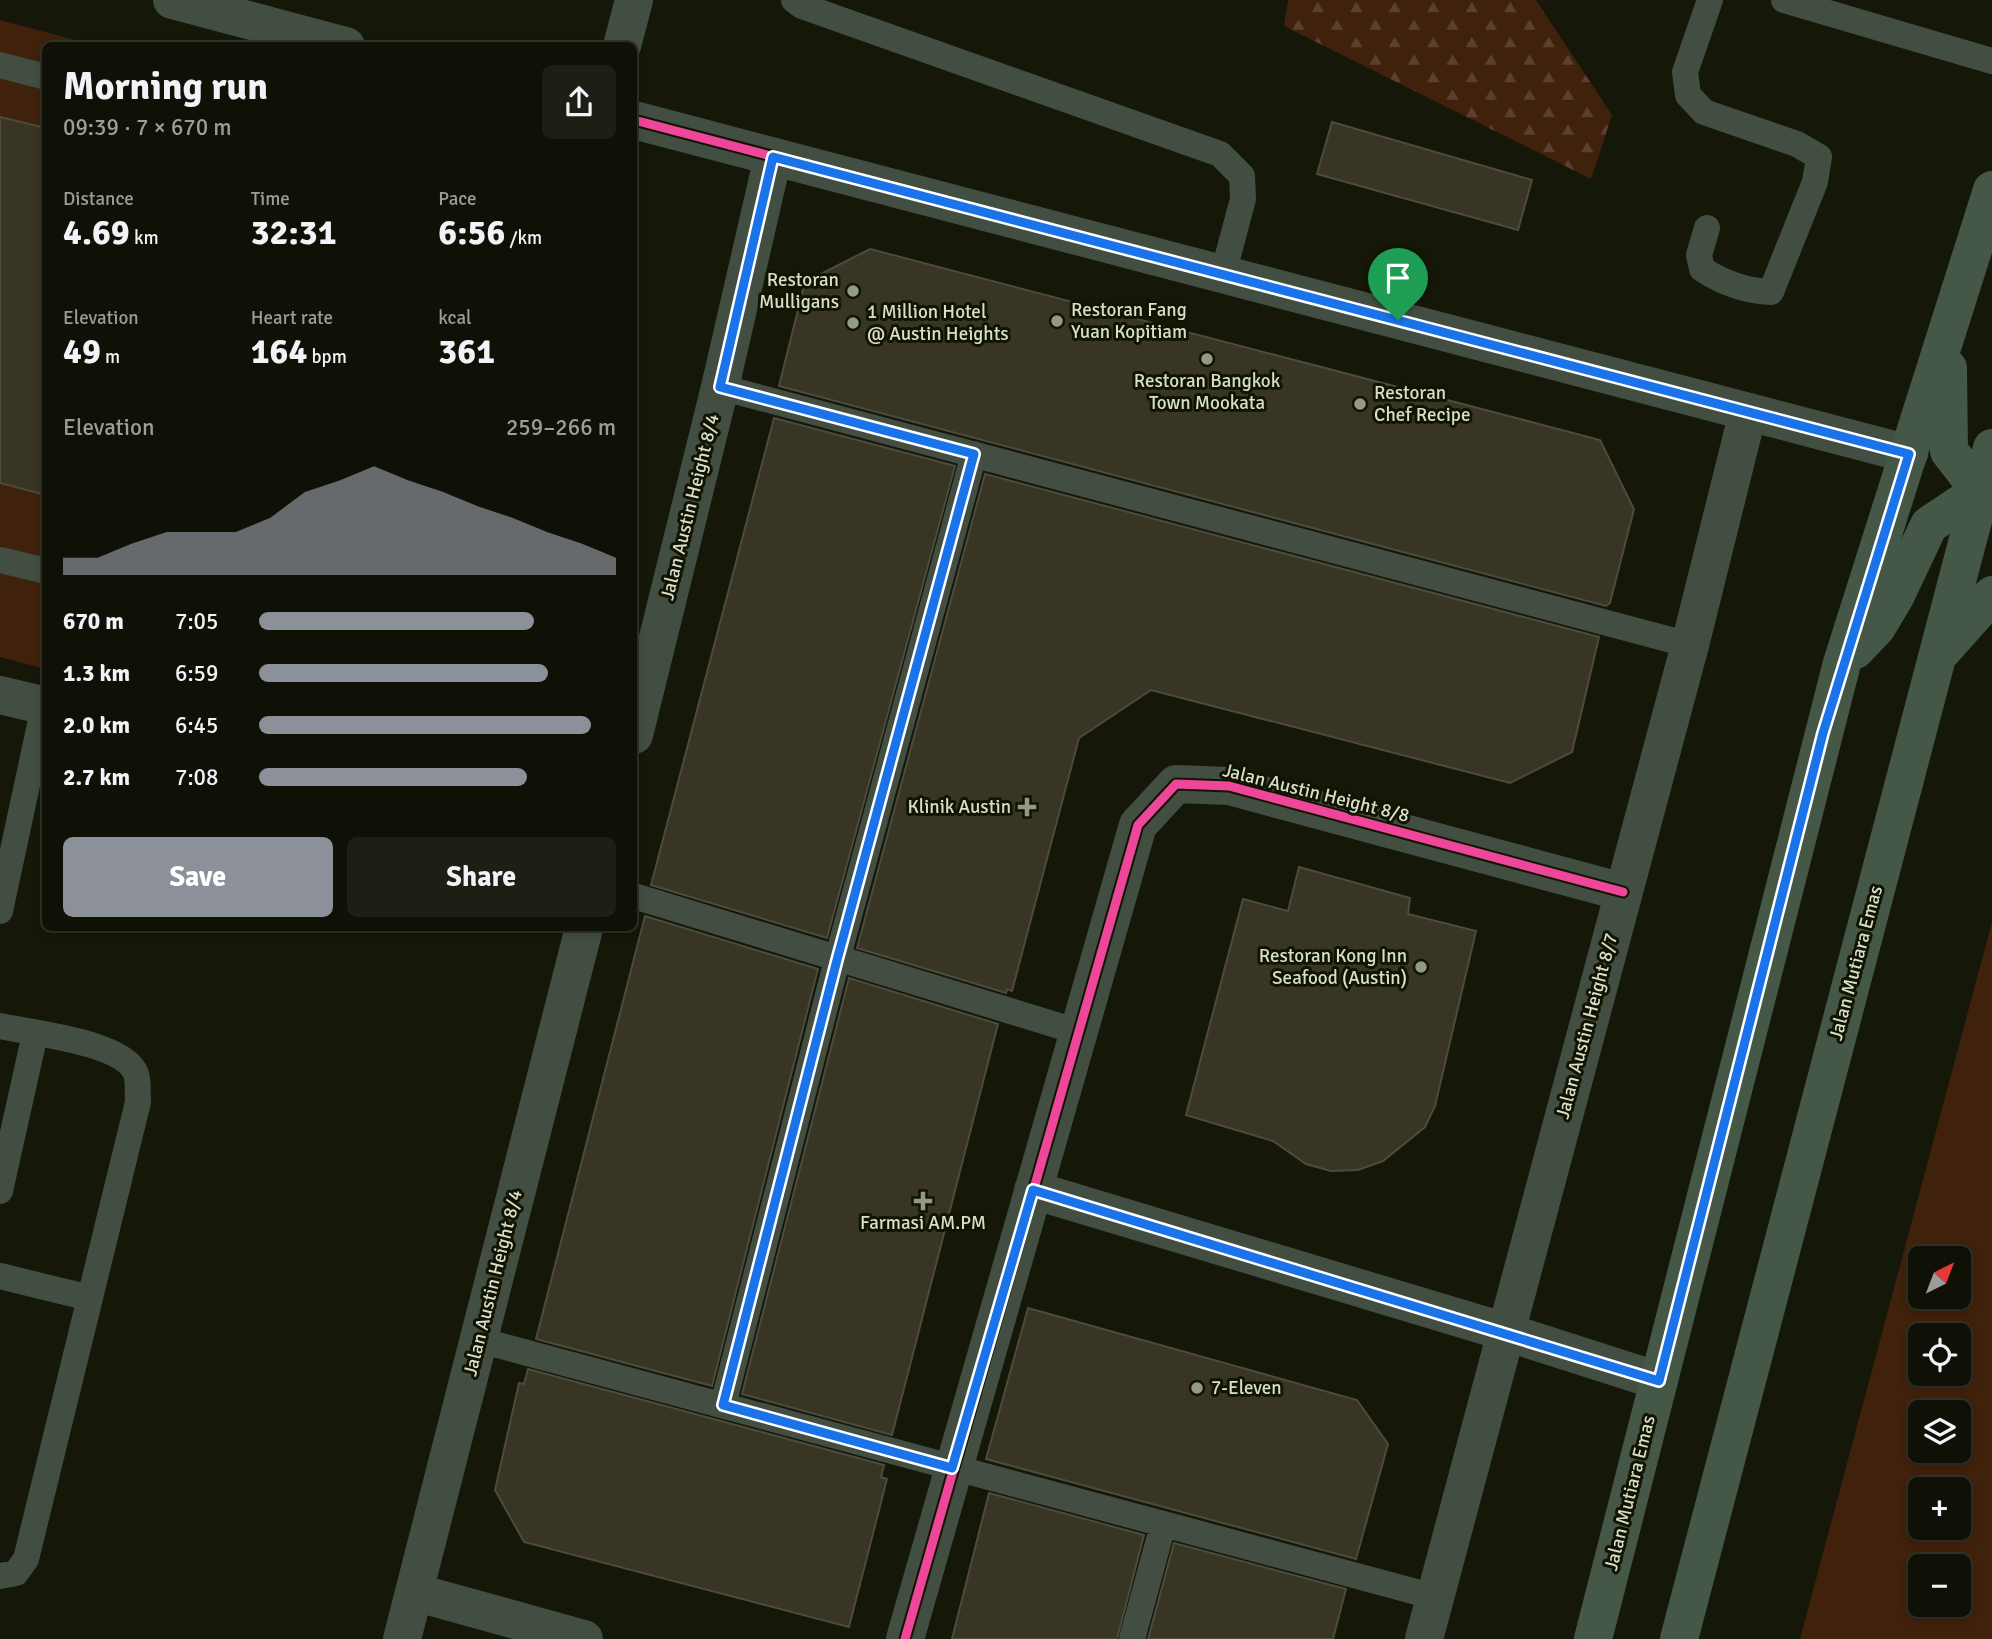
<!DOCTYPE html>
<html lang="en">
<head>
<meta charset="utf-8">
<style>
	body { margin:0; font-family:Signika,sans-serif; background:#1e1f14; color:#f1f3f6; height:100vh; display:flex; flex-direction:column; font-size:26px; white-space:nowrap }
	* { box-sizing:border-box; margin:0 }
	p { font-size:23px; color:#9c9d9b }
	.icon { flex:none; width:38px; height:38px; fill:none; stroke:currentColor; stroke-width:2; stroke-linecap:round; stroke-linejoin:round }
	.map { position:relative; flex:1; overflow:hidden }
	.side { position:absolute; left:42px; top:42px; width:595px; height:889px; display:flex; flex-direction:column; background:#101106; border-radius:10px; box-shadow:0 4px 10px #0003,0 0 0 2px #303128 }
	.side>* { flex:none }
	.needle { width:46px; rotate:42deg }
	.controls { position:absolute; left:1908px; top:1246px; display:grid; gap:14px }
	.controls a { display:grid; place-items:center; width:63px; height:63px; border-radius:10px; background:#101106; box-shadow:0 4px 10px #0003,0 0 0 2px #303128; font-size:35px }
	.pin { position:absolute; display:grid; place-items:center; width:60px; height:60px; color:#fff; margin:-72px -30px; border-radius:50% 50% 50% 0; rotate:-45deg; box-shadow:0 0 7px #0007 }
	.pin .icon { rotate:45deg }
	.round { display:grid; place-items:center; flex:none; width:74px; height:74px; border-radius:10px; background:#1e1f14 }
	.headline { display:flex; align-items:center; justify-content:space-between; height:119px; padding:0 21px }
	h1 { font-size:38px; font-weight:700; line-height:52px }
	.stats { display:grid; grid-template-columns:repeat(3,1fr); gap:10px; height:119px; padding:7px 21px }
	.stats div { display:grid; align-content:center }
	.stats b { font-size:35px; font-weight:700 }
	.stats small { font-size:19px; font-weight:400 }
	.stats p { font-size:19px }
	.chart { height:196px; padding:14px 21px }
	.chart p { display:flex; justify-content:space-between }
	.chart svg { width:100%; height:126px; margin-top:7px; fill:#8c9099; opacity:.7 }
	.button { display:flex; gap:14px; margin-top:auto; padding:14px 21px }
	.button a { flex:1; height:80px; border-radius:10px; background:#8c9099; color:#fff; font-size:28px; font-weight:700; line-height:80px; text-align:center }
	.button a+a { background:#1e1f14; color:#f1f3f6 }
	ul { padding:0 21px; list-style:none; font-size:23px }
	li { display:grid; grid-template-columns:112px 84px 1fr; align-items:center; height:52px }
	li i { height:18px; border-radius:9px; background:#8c9099 }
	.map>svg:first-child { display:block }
	.grass { fill:#40210b; fill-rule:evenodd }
	.forest { fill:url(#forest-firs) }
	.building { fill:#383524; stroke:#4d4a3e; stroke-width:2 }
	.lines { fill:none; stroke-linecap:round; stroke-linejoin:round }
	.service { stroke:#424e41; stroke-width:26 }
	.minor { stroke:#424e41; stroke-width:38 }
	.tertiary { stroke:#424e41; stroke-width:38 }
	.primary { stroke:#455747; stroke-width:38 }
	.cycleway-casing { stroke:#111400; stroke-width:13 }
	.cycleway { stroke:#ed469a; stroke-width:9 }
	.route-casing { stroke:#fff; stroke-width:14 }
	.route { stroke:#1a73e8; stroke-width:9 }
	.poi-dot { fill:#949887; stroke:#111400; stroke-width:2.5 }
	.labels { text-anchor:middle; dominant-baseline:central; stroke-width:6; stroke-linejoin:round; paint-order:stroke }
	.poi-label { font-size:19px; fill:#d9ddcc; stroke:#111400; text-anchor:start }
	.street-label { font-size:19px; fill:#d9ddcc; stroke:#111400 }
</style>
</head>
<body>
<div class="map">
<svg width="1992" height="1639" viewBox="0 0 1992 1639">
	<defs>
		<pattern id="forest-firs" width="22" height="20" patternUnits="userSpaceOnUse" patternTransform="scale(1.75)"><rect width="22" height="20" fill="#40210b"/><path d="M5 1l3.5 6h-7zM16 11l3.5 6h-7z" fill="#5b412d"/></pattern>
	</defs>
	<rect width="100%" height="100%" fill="#151708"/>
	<!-- grass -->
	<path class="grass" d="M0 20 94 45 46 46 45 669 0 657Z
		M1992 922V1639H1800ZM1920 1258H1958V1297H1920ZM1920 1335H1958V1374H1920ZM1920 1412H1958V1451H1920ZM1920 1489H1958V1528H1920ZM1920 1566H1958V1605H1920Z"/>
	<!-- forest -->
	<path class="forest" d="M1288 0H1536L1612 115 1591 179 1284 26Z"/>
	<!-- building -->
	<path class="building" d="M0 117 46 128V495L0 483Z
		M1332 122 1532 180 1518 230 1317 174Z
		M870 249 1600 440 1634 509 1610 603 1606 606 779 386 805 282Z
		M774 418 955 466 827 938 651 885Z
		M985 474 1599 637 1572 752 1510 783 1151 690 1079 738 1012 991 1007 989 1006 993 857 948Z
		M1299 867 1410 898 1408 914 1476 931 1435 1106 1425 1127 1383 1161 1358 1170 1331 1171 1306 1164 1273 1141 1186 1115 1243 899 1288 911Z
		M645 916 818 969 712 1386 536 1339Z
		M849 978 998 1024 892 1435 742 1394Z
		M1028 1308 1357 1400 1388 1444 1356 1559 986 1459Z
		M528 1369 884 1465 881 1477 887 1479 849 1627 524 1542 495 1490 519 1383 524 1384Z
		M989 1493 1144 1535 1117 1639H952Z
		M1174 1543 1346 1589 1333 1639H1148Z"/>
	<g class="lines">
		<!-- service -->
		<path class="service" d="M794 0 802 6 1220 154 1242 176 1243 199 1223 274
			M1784 0 1992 61
			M0 65 46 77
			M1707 228 1699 255 1702 269C1723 283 1746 291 1771 292L1815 182 1819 157 1797 144 1704 112 1688 95 1685 72 1710 0
			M720 387 1690 645
			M0 560 46 571
			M634 896 1079 1032
			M0 911 44 706
			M0 1026C31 1033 125 1042 136 1074 139 1082 137 1093 138 1102L26 1559 16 1573 0 1576
			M0 1191 35 1034
			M0 1276 90 1298
			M479 1340 1435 1597
			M723 1405 837 960 974 454
			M1132 1639 1163 1525"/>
		<!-- minor -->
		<path class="minor" d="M622 46 634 0
			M0 695 46 706
			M634 735 720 387 773 157
			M1033 1190 1506 1332 1659 1381
			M414 1592 584 1639
			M402 1639 584 928
			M905 1639 1138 825 1176 784 1229 786 1623 892
			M1424 1639 1690 645 1748 412"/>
		<!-- tertiary -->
		<path class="tertiary" d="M172 0 346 46
			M634 120 1909 454"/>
		<!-- primary -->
		<path class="primary" d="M1948 368 1949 451 1980 491
			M1855 650 1877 627 1896 595 1929 525 1980 491
			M1941 652 1992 595
			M1593 1639 1842 663 1992 190
			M1679 1639 1992 448"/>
		<!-- cycleway casing -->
		<g class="cycleway-casing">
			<path id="cycleway" d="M634 120 1909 454
				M905 1639 1138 825 1176 784 1229 786 1623 892"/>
		</g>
		<!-- cycleway -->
		<use href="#cycleway" class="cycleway"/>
	</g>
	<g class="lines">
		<!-- route casing -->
		<g class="route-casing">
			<path id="route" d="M773 157 1909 454 1823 733 1659 1381 1033 1190 952 1468 723 1405 837 960 974 454 720 387Z"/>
		</g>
		<!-- route -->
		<use href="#route" class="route"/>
	</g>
	<!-- markers -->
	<g class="poi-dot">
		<circle cx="853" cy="291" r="7"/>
		<circle cx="1057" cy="321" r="7"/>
		<circle cx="853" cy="323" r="7"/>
		<circle cx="1207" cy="359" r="7"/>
		<circle cx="1360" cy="404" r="7"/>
		<path d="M1023.5 796.5h7v7h7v7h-7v7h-7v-7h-7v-7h7z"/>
		<circle cx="1421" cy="967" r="7"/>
		<path d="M919.5 1190.5h7v7h7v7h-7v7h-7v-7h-7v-7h7z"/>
		<circle cx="1197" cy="1388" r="7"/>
	</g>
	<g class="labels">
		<!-- poi labels -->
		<g class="poi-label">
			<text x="839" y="280" text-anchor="end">Restoran<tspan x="839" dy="22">Mulligans</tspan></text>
			<text x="1071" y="310">Restoran Fang<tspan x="1071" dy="22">Yuan Kopitiam</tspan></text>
			<text x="867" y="312">1 Million Hotel<tspan x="867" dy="22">@ Austin Heights</tspan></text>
			<text x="1207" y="381" text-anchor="middle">Restoran Bangkok<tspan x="1207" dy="22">Town Mookata</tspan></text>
			<text x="1374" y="393">Restoran<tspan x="1374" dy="22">Chef Recipe</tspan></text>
			<text x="1011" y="807" text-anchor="end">Klinik Austin</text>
			<text x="1407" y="956" text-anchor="end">Restoran Kong Inn<tspan x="1407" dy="22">Seafood (Austin)</tspan></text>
			<text x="923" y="1223" text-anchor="middle">Farmasi AM.PM</text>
			<text x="1211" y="1388">7-Eleven</text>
		</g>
		<!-- street labels -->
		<g class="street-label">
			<text transform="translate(690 507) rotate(-76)">Jalan Austin Height 8/4</text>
			<text transform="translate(1316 793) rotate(14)">Jalan Austin Height 8/8</text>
			<text transform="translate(1856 963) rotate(-75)">Jalan Mutiara Emas</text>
			<text transform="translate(1587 1026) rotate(-75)">Jalan Austin Height 8/7</text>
			<text transform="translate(493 1283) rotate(-76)">Jalan Austin Height 8/4</text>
			<text transform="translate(1630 1493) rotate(-76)">Jalan Mutiara Emas</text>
		</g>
	</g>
</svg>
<div class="controls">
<a><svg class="needle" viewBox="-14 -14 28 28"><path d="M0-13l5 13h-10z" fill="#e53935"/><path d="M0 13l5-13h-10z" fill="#9c9d9b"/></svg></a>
<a><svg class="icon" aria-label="locate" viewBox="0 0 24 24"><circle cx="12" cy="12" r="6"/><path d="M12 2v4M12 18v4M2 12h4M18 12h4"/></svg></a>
<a><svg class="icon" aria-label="layers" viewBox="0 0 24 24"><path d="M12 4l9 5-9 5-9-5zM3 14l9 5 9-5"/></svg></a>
<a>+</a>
<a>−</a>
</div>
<div class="pin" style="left:1398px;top:320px;background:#1e9e55"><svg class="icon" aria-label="arrive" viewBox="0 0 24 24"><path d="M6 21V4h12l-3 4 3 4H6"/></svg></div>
<section class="side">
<div class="headline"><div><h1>Morning run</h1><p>09:39 · 7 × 670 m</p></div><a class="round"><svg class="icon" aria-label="share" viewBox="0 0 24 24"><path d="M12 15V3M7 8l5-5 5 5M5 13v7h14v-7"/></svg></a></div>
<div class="stats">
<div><p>Distance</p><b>4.69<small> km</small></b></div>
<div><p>Time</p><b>32:31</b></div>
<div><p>Pace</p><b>6:56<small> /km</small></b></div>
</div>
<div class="stats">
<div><p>Elevation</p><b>49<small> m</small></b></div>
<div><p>Heart rate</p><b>164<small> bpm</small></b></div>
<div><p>kcal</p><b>361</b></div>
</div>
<div class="chart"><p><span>Elevation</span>259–266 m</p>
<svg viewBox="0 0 160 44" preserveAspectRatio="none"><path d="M0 44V38L10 38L20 33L30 29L40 29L50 29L60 24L70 15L80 11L90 6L100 11L110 15L120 20L130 24L140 29L150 33L160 38V44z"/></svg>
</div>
<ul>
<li><b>670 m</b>7:05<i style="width:77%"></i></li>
<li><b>1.3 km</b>6:59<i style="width:81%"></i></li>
<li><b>2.0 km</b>6:45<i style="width:93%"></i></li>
<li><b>2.7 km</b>7:08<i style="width:75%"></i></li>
</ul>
<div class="button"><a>Save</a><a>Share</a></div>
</section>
</div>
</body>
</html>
